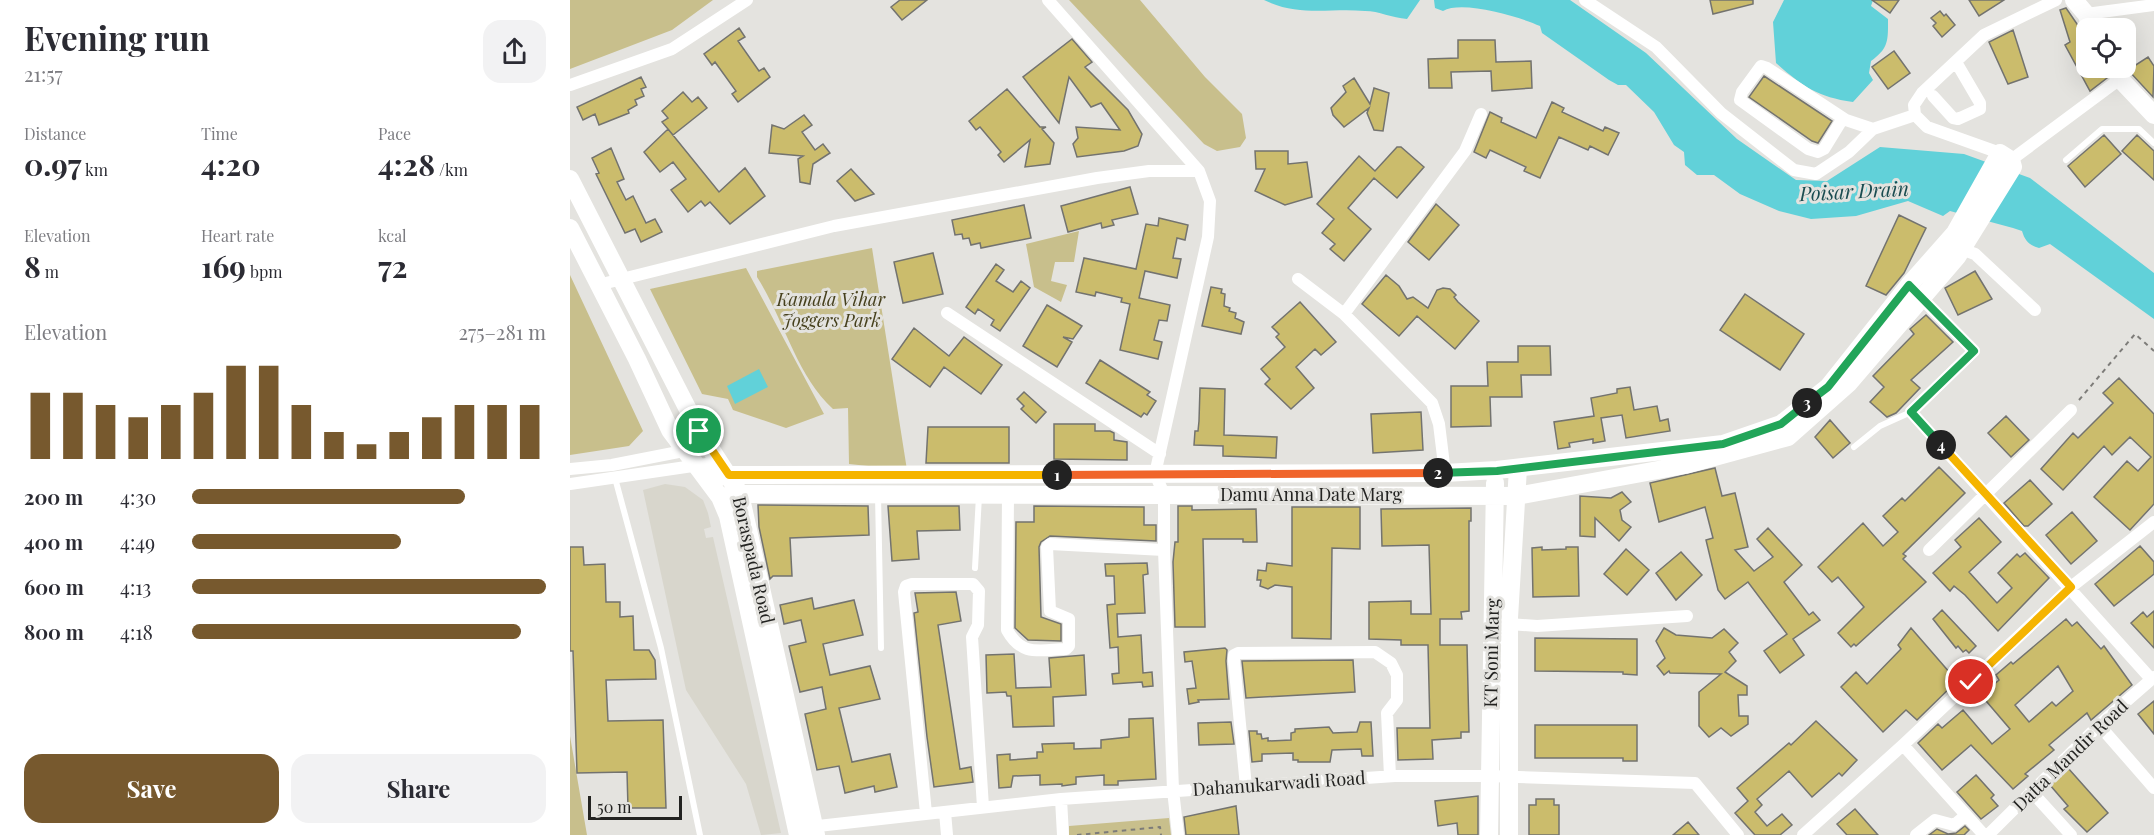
<!DOCTYPE html>
<html lang="en">
<head>
<meta charset="utf-8">
<style>
	body { margin:0; font-family:"Playfair Display",serif; background:#f2f2f3; color:#2b2b33; height:100vh; display:flex; flex-direction:column; font-size:22px; white-space:nowrap }
	* { box-sizing:border-box; margin:0 }
	p { font-size:20px; color:#7c7c81 }
	.icon { flex:none; width:33px; height:33px; fill:none; stroke:currentColor; stroke-width:2; stroke-linecap:round; stroke-linejoin:round }
	.map { position:relative; flex:1; overflow:hidden }
	.drawer { display:flex; flex-direction:column; background:#fff; width:570px }
	.drawer>* { flex:none }
	.controls { position:absolute; left:1506px; top:18px; display:grid; gap:12px }
	.controls a { display:grid; place-items:center; width:60px; height:60px; border-radius:12px; background:#fff; box-shadow:0 6px 24px #0002; font-size:30px }
	.scale { position:absolute; left:18px; bottom:15px; width:94px; box-sizing:border-box; padding-left:6px; border:3px solid #232321; border-top:0; font-size:16px; line-height:21px; white-space:nowrap; color:#232321; -webkit-text-stroke:4px #e4e3df; paint-order:stroke }
	.pin { position:absolute; display:grid; place-items:center; width:51px; height:51px; color:#fff; margin:-26px; border:3px solid #fff; border-radius:50%; box-shadow:0 2px 6px #0007 }
	.km { position:absolute; width:30px; height:30px; margin:-15px; border-radius:50%; background:#222; color:#fff; font-size:16px; line-height:30px; text-align:center }
	.round { display:grid; place-items:center; flex:none; width:63px; height:63px; border-radius:18px; background:#f2f2f3 }
	.overview { display:flex; align-items:center; justify-content:space-between; height:102px; padding:0 24px }
	h1 { font-size:33px; font-weight:700; line-height:45px }
	.metrics { display:grid; grid-template-columns:repeat(3,1fr); gap:9px; height:102px; padding:6px 24px }
	.metrics div { display:grid; align-content:center }
	.metrics b { font-size:30px; font-weight:700 }
	.metrics small { font-size:16px; font-weight:400 }
	.metrics p { font-size:16px }
	.chart { height:168px; padding:12px 24px }
	.chart p { display:flex; justify-content:space-between }
	.chart svg { width:100%; height:108px; margin-top:6px; stroke:#77592e; stroke-width:6 }
	.button { display:flex; gap:12px; margin-top:auto; padding:12px 24px }
	.button a { flex:1; height:69px; border-radius:18px; background:#77592e; color:#fff; font-size:24px; font-weight:700; line-height:69px; text-align:center }
	.button a+a { background:#f2f2f3; color:#2b2b33 }
	ul { padding:0 24px; list-style:none; font-size:20px }
	li { display:grid; grid-template-columns:96px 72px 1fr; align-items:center; height:45px }
	li i { height:15px; border-radius:8px; background:#77592e }
	main { display:flex; flex:1; min-height:0 }
	.map>svg:first-child { display:block }
	.built { fill:#d8d6cc }
	.green { fill:#c8bf8c }
	.water { fill:#61d1d9 }
	.building { fill:#cbbc6c; stroke:#73736f; stroke-width:1.5; fill-rule:evenodd }
	.lines { fill:none; stroke-linecap:round; stroke-linejoin:round }
	.path { stroke:#7d7c79; stroke-width:2; stroke-dasharray:4.5 4.5; stroke-linecap:butt }
	.lane { stroke:#fff; stroke-width:6 }
	.street { stroke:#fff; stroke-width:12 }
	.secondary { stroke:#fff; stroke-width:18 }
	.split-1-casing { stroke:#fff; stroke-width:12 }
	.split-2-casing { stroke:#fff; stroke-width:12 }
	.split-3-casing { stroke:#fff; stroke-width:12 }
	.split-4-casing { stroke:#fff; stroke-width:12 }
	.split-5-casing { stroke:#fff; stroke-width:12 }
	.split-1 { stroke:#f5b400; stroke-width:8 }
	.split-2 { stroke:#f0652b; stroke-width:8 }
	.split-3 { stroke:#22a559; stroke-width:8 }
	.split-4 { stroke:#22a559; stroke-width:8 }
	.split-5 { stroke:#f5b400; stroke-width:8 }
	.labels { text-anchor:middle; dominant-baseline:central; stroke-width:6; stroke-linejoin:round; paint-order:stroke }
	.park-label { font-size:18px; font-style:italic; fill:#46401d; stroke:#e4e3df }
	.street-label { font-size:18px; fill:#232321; stroke:#e4e3df }
	.water-label { font-size:20px; font-style:italic; fill:#1a4c50; stroke:#e4e3df }
</style>
</head>
<body>
<main>
<section class="drawer">
<div class="overview"><div><h1>Evening run</h1><p>21:57</p></div><a class="round"><svg class="icon" aria-label="share" viewBox="0 0 24 24"><path d="M12 15V3M7 8l5-5 5 5M5 13v7h14v-7"/></svg></a></div>
<div class="metrics">
<div><p>Distance</p><b>0.97<small> km</small></b></div>
<div><p>Time</p><b>4:20</b></div>
<div><p>Pace</p><b>4:28<small> /km</small></b></div>
</div>
<div class="metrics">
<div><p>Elevation</p><b>8<small> m</small></b></div>
<div><p>Heart rate</p><b>169<small> bpm</small></b></div>
<div><p>kcal</p><b>72</b></div>
</div>
<div class="chart"><p><span>Elevation</span>275–281 m</p>
<svg viewBox="0 0 160 44" preserveAspectRatio="none"><path d="M5 44V17M15 44V17M25 44V22M35 44V27M45 44V22M55 44V17M65 44V6M75 44V6M85 44V22M95 44V33M105 44V38M115 44V33M125 44V27M135 44V22M145 44V22M155 44V22"/></svg>
</div>
<ul>
<li><b>200 m</b>4:30<i style="width:77%"></i></li>
<li><b>400 m</b>4:49<i style="width:59%"></i></li>
<li><b>600 m</b>4:13<i style="width:100%"></i></li>
<li><b>800 m</b>4:18<i style="width:93%"></i></li>
</ul>
<div class="button"><a>Save</a><a>Share</a></div>
</section>
<div class="map">
<svg width="1584" height="835" viewBox="0 0 1584 835">
	<rect width="100%" height="100%" fill="#e4e3df"/>
	<!-- built -->
	<path class="built" d="M95 484 115 487 133 500 138 513 141 527 134 529 136 538 143 537 211 833 191 835 176 784 116 690 73 490Z"/>
	<!-- green -->
	<path class="green" d="M0 0H143L102 30 0 69Z
		M499 0H570L635 77 672 114 676 138 670 147 647 151 634 144Z
		M509 231 504 262H485L481 281 497 285 491 302 464 287 456 244Z
		M302 248 337 470 279 464 278 408 263 409C226 375 214 319 187 277V271Z
		M176 268 254 414 216 428 163 410 158 399 132 394 80 289Z
		M0 275 73 431 59 446 0 455Z
		M0 736 17 835H0Z
		M599 818 601 835H499V826Z"/>
	<!-- water -->
	<path class="water" d="M694 0H850L837 19C822 18 809 11 795 11 758 8 729 17 694 0Z
		M864 0H1000L1076 53 1167 139 1226 180 1257 181 1310 147 1394 154 1460 178 1584 273V319L1480 244 1469 248C1459 245 1455 241 1452 231L1443 228 1380 211 1373 216 1338 201 1286 216 1241 219 1209 211 1170 194 1144 175H1127L1115 165 1114 152 1104 145 1084 112 1056 85H1048L1039 80 972 33 970 26C947 16 892 0 873 11L865 8Z
		M1214 0H1303L1301 6 1318 19C1318 40 1319 48 1301 61L1299 73 1303 80 1283 102C1247 97 1232 86 1206 63L1203 22Z
		M189 369 198 387 165 404 157 386Z"/>
	<!-- building -->
	<path class="building" d="M330 0H357L332 20 321 7Z
		M1140 0H1183V4L1143 14Z
		M1302 0H1329L1320 13Z
		M1399 0H1434L1409 16Z
		M1496 8 1516 37V68H1533L1537 78 1520 91 1495 45 1500 42 1490 10Z
		M1370 11 1374 16 1376 14 1385 25 1372 37 1363 26 1366 23 1361 18Z
		M169 28 175 37 168 41 189 71 194 68 200 77 168 102 162 94 166 91 145 62 142 65 134 54Z
		M1443 30 1458 77 1438 84 1419 42Z
		M502 39 522 62 515 67 558 110 572 134 568 146 554 151 507 157 503 144 508 138 506 127 550 130 531 103 521 107 499 77 489 123 453 77Z
		M888 40H925L926 62 961 61 962 88 922 91 921 71 881 72 882 88H859L858 59 888 58Z
		M1324 51 1340 73 1318 89 1302 67Z
		M1578 57 1584 66 1583 97 1558 70Z
		M1194 76 1262 121 1248 143 1242 141 1179 97Z
		M71 77 76 87 71 89 74 96 65 100 67 105 58 110 59 113 29 125 25 114 13 120 7 107Z
		M784 78 800 104 804 88 819 93 813 131 804 130 797 113 799 108 774 127 763 115 761 108 776 92 773 86Z
		M437 89 470 127H476L472 129 484 143 480 164 455 167 460 140 434 162 428 155 431 152 410 127 406 130 399 121Z
		M113 92 122 102 128 97 137 108 103 135 92 122 98 118 92 111Z
		M982 102 994 108 992 112 1033 131 1035 127 1049 133 1038 155 1020 146 1018 150 989 137 970 178 954 171 956 167 920 150 916 158 904 152 920 112 932 118 931 122 966 138Z
		M234 115 242 125 232 132 245 150 253 144 260 153 243 164 240 184 230 182 228 159 233 156 199 153 202 125 214 129Z
		M98 129 149 192 175 168 195 196 160 224 140 202 135 206 131 201 118 212 101 190 116 179 103 162 90 172 74 152Z
		M1534 135 1551 154 1515 187 1498 166Z
		M1567 135 1584 151V180L1552 151Z
		M827 147H831L854 167 827 198 804 178 778 208 801 229 774 261 760 249 765 244 752 233 764 219 747 204 789 156 805 171Z
		M41 148 54 179 47 182 56 200 63 196 76 223 85 219 92 232 71 242 65 229 55 233 26 174 29 173 22 158Z
		M685 151H718V164L737 162 742 197 715 205 685 191 695 169H686Z
		M281 169 304 194 285 201 267 181Z
		M560 187 568 214 542 220 544 225 532 228 531 223 498 232 491 206Z
		M866 204 889 225 859 260 838 242Z
		M454 205 461 238 411 248 410 243 401 245 399 238 393 239 392 234 385 235 382 220Z
		M1329 215 1356 228 1334 273 1316 295 1296 286Z
		M589 218 618 225 615 240 607 238 603 258 611 259 607 278 575 271 569 298 600 305 597 321 589 320 584 340 592 342 588 359 550 350 560 304 551 302 552 298 526 292 525 296 506 292 514 258 566 269 576 224 588 226Z
		M363 253 373 294 333 303 324 262Z
		M426 264 434 270 426 281 443 292 451 281 460 288 430 331 421 325 424 320 408 309 405 314 396 307Z
		M1405 271 1422 299 1388 315 1375 288Z
		M816 275 829 286 837 299 843 297 858 308 867 290 873 288 880 289 886 295 884 297 888 302 909 321 885 349 847 316 829 336 792 304Z
		M641 287 652 289 651 293 655 294 654 306 660 308 659 311 666 313 665 318 674 322 671 334 632 326Z
		M1175 294 1234 334 1210 370 1150 330Z
		M730 302 766 342 751 355 745 349 726 367 744 388 721 409 695 384 700 379 691 369 715 347 706 337 709 334 702 327Z
		M477 305 512 326 503 339 493 337 502 342 487 367 453 346Z
		M1356 315 1383 342 1341 380 1350 388 1326 413 1317 417 1300 402 1314 387 1303 376 1344 334 1340 329Z
		M344 328 379 356 394 337 432 365 411 394 374 367 360 387 322 359Z
		M948 346H980L981 375H951L952 397H920L921 426 881 427V386H918L917 362H948Z
		M530 360 580 392 577 395 586 401 577 415 574 413 571 417 516 383Z
		M1549 378 1584 414V504L1560 530 1524 497 1557 461 1568 471 1581 457 1560 437 1542 455 1534 446 1493 490 1471 469 1503 433 1508 438 1543 403 1533 393Z
		M1060 387 1064 410 1087 406 1090 421 1098 419 1100 431 1056 438 1052 415 1031 418 1035 441 1023 443V439L999 443 1000 447 988 449 984 422 1024 416 1021 398 1047 393V389Z
		M630 388 655 389 654 435 707 437 706 458 653 456V446L624 445 625 431H628L629 421Z
		M454 392 476 412 466 423 451 409 454 406 447 399Z
		M851 412 853 450 803 453 801 414Z
		M1436 416 1459 440 1441 457 1418 433Z
		M1260 420 1280 443 1263 458 1245 437Z
		M484 424H525V431H540L544 433V440L557 442V460L484 459Z
		M358 427H439V463H356Z
		M1369 467 1395 493 1333 554 1336 556 1333 559 1356 582 1286 646 1284 644 1281 647 1268 633 1294 607 1268 577 1262 582 1248 567 1293 523 1313 546 1328 532 1313 516 1332 498 1335 501Z
		M1145 468 1152 496 1165 493 1178 547 1165 550 1184 571 1203 557 1187 539 1198 528 1232 565 1214 582 1239 615 1243 612 1250 620 1223 639 1234 655 1210 673 1194 651 1217 634 1178 582 1155 599 1148 590 1136 540 1143 538 1135 507 1089 522 1080 483Z
		M1460 480 1482 504 1458 526H1454L1434 503Z
		M1052 492 1061 502 1050 510 1052 520 1061 527 1049 541 1025 518V537L1010 536V496L1041 498Z
		M188 505 298 506 299 535 220 538 222 576H203L200 579 189 527Z
		M318 506H389L390 530 347 531 349 559 322 561Z
		M464 506 574 507V525H586V541L480 536 471 542 469 547 471 617 491 624V641L458 640 445 628 446 522H464Z
		M608 506H622V510L686 509 687 542H673V539H633L635 627H605L603 562 605 542H608Z
		M722 507H790V549L762 548 761 639 722 638V587L705 585 698 589 690 586 691 580H687L688 570 696 571 697 563 722 566Z
		M901 508V521H899V611L891 612 892 619H870V645H897L899 732H891V738L862 740 863 759 828 760 827 728H860L858 645H831V640L799 639V602L841 601V614H861L859 545 812 546 811 509Z
		M1502 512 1527 541 1501 564 1476 535Z
		M1409 518 1431 542 1399 572 1427 603 1442 588 1428 573 1447 554 1450 557 1455 553 1479 578 1428 631 1395 595 1384 586 1380 591 1363 573 1391 547 1385 540Z
		M1570 546 1584 562V574L1544 606 1525 584Z
		M0 547H13L14 565 35 564 36 602H50V617L63 616 64 650H79L85 660 86 679 36 680 38 721 93 720 96 808H58L57 772 7 773 3 651H0Z
		M972 547V550L996 549V547H1008L1009 596 963 597 962 548Z
		M1056 549 1079 570 1057 595 1034 574Z
		M1111 552 1132 575 1106 600 1086 573Z
		M577 563 578 574 573 575 575 613 547 614 548 637 571 635 573 673 582 672 583 686 573 687 572 682 543 684 542 674 549 673 548 647 540 648 538 620 537 605 545 604 544 576H536L535 564Z
		M386 592 391 621 368 625 390 769 401 767 403 782 364 787 357 737 344 613 348 612 345 593Z
		M242 598 244 609 284 600 293 635 253 644 255 653 260 675 300 666 310 699 269 708 282 762 320 754 327 787 305 792 304 786 275 793 269 766 247 770 235 714 256 709 252 687 230 692 219 646 236 642 231 620 214 624 210 605Z
		M1372 610 1406 646 1399 653 1396 650 1393 652 1388 646 1386 648 1363 619Z
		M1584 611V648L1561 623 1573 612 1577 617Z
		M1496 619 1502 626 1507 622 1531 649 1534 646 1562 685 1521 720 1517 713 1479 745 1484 750 1455 774 1458 776 1443 789 1401 745 1372 770 1348 743 1368 724 1372 728 1393 710 1422 744 1440 729 1411 695 1429 680 1426 675 1441 662 1443 664ZM1488 666 1503 691 1486 706 1482 702 1459 722 1445 705Z
		M1094 628 1106 635 1142 638 1154 629 1168 643 1159 652 1166 661 1155 672 1177 686V695H1168L1169 716H1178V724L1161 736 1151 728 1139 737 1129 726V692L1151 674 1100 673 1099 671 1094 675 1087 666 1095 658 1086 641Z
		M1341 628 1387 681 1347 720 1336 710 1313 732 1271 687 1286 672 1297 684 1331 649 1328 645Z
		M965 638 1067 639V675L1053 674V672L965 671Z
		M655 648 657 650 656 661 659 699 628 700 629 702 619 704 617 689 626 688 622 661 615 662 614 652Z
		M444 654 446 688 481 687 479 658 514 655 516 695 483 697 484 726 443 727 441 696H437L436 692 417 693 416 655Z
		M783 660 785 692 676 698 672 661Z
		M1584 701V734L1568 714Z
		M583 718 586 779 548 781V785H534V775L506 777V784L492 786V784L470 785V775L443 776 441 787 429 788 427 755 440 754V760L467 758V752H473L472 744 504 743V749L531 748V740L559 737V719Z
		M1246 721 1287 760 1272 776 1269 773 1242 797 1219 771 1187 799 1192 805 1185 812 1197 826 1212 814 1222 825 1210 835H1185L1165 813 1178 801 1167 788 1219 743 1221 745Z
		M661 722 664 744 629 745 628 723Z
		M790 722H801L803 756H792L791 749 762 750 760 762H728V760H723V753L692 754V761L682 762 679 731H687V734H691L692 739 698 738V741L721 740V733L725 732V729L759 727 763 733 787 732Z
		M965 725H1067V761H1053V758H965Z
		M1498 768 1538 813 1517 832 1494 809 1498 806 1480 785Z
		M1406 775 1424 795 1421 798 1428 806 1411 819 1387 792Z
		M908 796V835H888L887 823 868 826 865 801Z
		M966 799H984V805H989V835H959V805H966Z
		M666 806 669 835H616L614 817Z
		M1285 809 1308 835H1277L1267 824Z
		M1118 822 1129 835H1103Z
		M1395 826 1399 830 1394 835H1359L1367 829 1378 834 1386 833Z"/>
	<g class="lines">
		<!-- path -->
		<path class="path" d="M1509 400 1565 334 1584 351
			M507 835 590 827 591 835"/>
		<!-- lane -->
		<path class="lane" d="M1496 160 1532 129H1569L1584 143
			M1284 447 1310 426 1341 412
			M45 478 91 648 130 835
			M308 495 311 648
			M405 568 409 496"/>
		<!-- street -->
		<path class="street" d="M478 0 629 171
			M1015 0 1086 47 1151 113 1224 170 1246 174 1279 152 1303 129 1345 115
			M1516 14 1584 5
			M0 85 102 49 177 0
			M1363 96 1383 118 1388 119 1410 109V103L1386 62
			M1273 118 1254 149 1248 152 1238 149 1170 100 1172 92 1191 66 1197 68 1276 120 1303 129
			M1430 153 1357 127 1345 115 1344 105 1352 93 1414 35 1486 0
			M1441 160 1550 79
			M1391 249 1405 254 1465 310
			M728 279 774 314 862 403 869 424 875 473
			M28 285 264 226 527 178 579 171H629L640 201 638 237 585 474 594 494V550L603 790 608 835
			M1348 295 1404 351 1341 412 1581 679
			M377 313 590 454
			M774 314 895 151 911 114
			M0 469 42 465 139 446
			M0 484 150 462
			M438 494 437 630C452 657 469 650 496 649L499 646V619L480 611 477 547 480 544 594 550
			M1359 550 1501 410
			M939 624 967 626 1117 616
			M1529 725 1584 788
			M1333 745 1414 835
			M676 787 664 661V655L668 653 805 652 821 663 827 675V700L817 713 820 776
			M1461 791 1501 835
			M491 799 493 835
			M375 812 377 835
			M356 813 334 592 336 586 342 584H403L409 591 408 625 402 637 413 807
			M239 827 491 799 825 776H918L1125 783 1168 835
			M1233 835 1333 745 1501 587 1584 522
			M1346 835 1365 820 1384 825 1396 815
			M1418 835 1529 725 1584 677"/>
		<!-- secondary -->
		<path class="secondary" d="M1504 0 1516 14 1523 28
			M1544 68 1550 79 1584 115
			M0 179 129 431 170 494 246 835
			M0 228 67 359 100 430 150 497 158 516 228 835
			M137 479 159 475 875 473 927 470 1153 444 1211 424 1258 387 1339 285 1385 233 1430 153 1441 160 1443 167 1387 257 1279 383 1218 437 1115 465 946 496 170 494 150 497
			M919 835 925 483
			M939 835V618L948 468"/>
	</g>
	<g class="lines">
		<!-- split-1 casing -->
		<g class="split-1-casing">
			<path id="split-1" d="M129 431 159 475H487"/>
		</g>
		<!-- split-2 casing -->
		<g class="split-2-casing">
			<path id="split-2" d="M487 475 868 473"/>
		</g>
		<!-- split-3 casing -->
		<g class="split-3-casing">
			<path id="split-3" d="M868 473 927 471 1153 444 1211 424 1237 403"/>
		</g>
		<!-- split-4 casing -->
		<g class="split-4-casing">
			<path id="split-4" d="M1237 403 1258 387 1339 285 1404 351 1341 412 1371 445"/>
		</g>
		<!-- split-5 casing -->
		<g class="split-5-casing">
			<path id="split-5" d="M1371 445 1501 587 1401 682"/>
		</g>
		<!-- split-1 -->
		<use href="#split-1" class="split-1"/>
		<!-- split-2 -->
		<use href="#split-2" class="split-2"/>
		<!-- split-3 -->
		<use href="#split-3" class="split-3"/>
		<!-- split-4 -->
		<use href="#split-4" class="split-4"/>
		<!-- split-5 -->
		<use href="#split-5" class="split-5"/>
	</g>
	<g class="labels">
		<!-- park labels -->
		<g class="park-label">
			<text x="261" y="299">Kamala Vihar<tspan x="261" dy="21">Joggers Park</tspan></text>
		</g>
		<!-- street labels -->
		<g class="street-label">
			<text x="741" y="494">Damu Anna Date Marg</text>
			<text transform="translate(184 560) rotate(77)">Boraspada Road</text>
			<text transform="translate(921 653) rotate(-89)">KT Soni Marg</text>
			<text transform="translate(1500 755) rotate(-44)">Datta Mandir Road</text>
			<text transform="translate(709 783) rotate(-4)">Dahanukarwadi Road</text>
		</g>
		<!-- water labels -->
		<g class="water-label">
			<text transform="translate(1284 190) rotate(-3)">Poisar Drain</text>
		</g>
	</g>
</svg>
<div class="controls">
<a><svg class="icon" aria-label="locate" viewBox="0 0 24 24"><circle cx="12" cy="12" r="6"/><path d="M12 2v4M12 18v4M2 12h4M18 12h4"/></svg></a>
</div>
<div class="scale">50 m</div>
<div class="pin" style="left:129px;top:431px;background:#1e9e55"><svg class="icon" aria-label="arrive" viewBox="0 0 24 24"><path d="M6 21V4h12l-3 4 3 4H6"/></svg></div>
<div class="pin" style="left:1401px;top:682px;background:#d93025"><svg class="icon" aria-label="check" viewBox="0 0 24 24"><path d="M5 12l5 5 9-10"/></svg></div>
<b class="km" style="left:487px;top:475px">1</b>
<b class="km" style="left:868px;top:473px">2</b>
<b class="km" style="left:1237px;top:403px">3</b>
<b class="km" style="left:1371px;top:445px">4</b>
</div>
</main>
</body>
</html>
